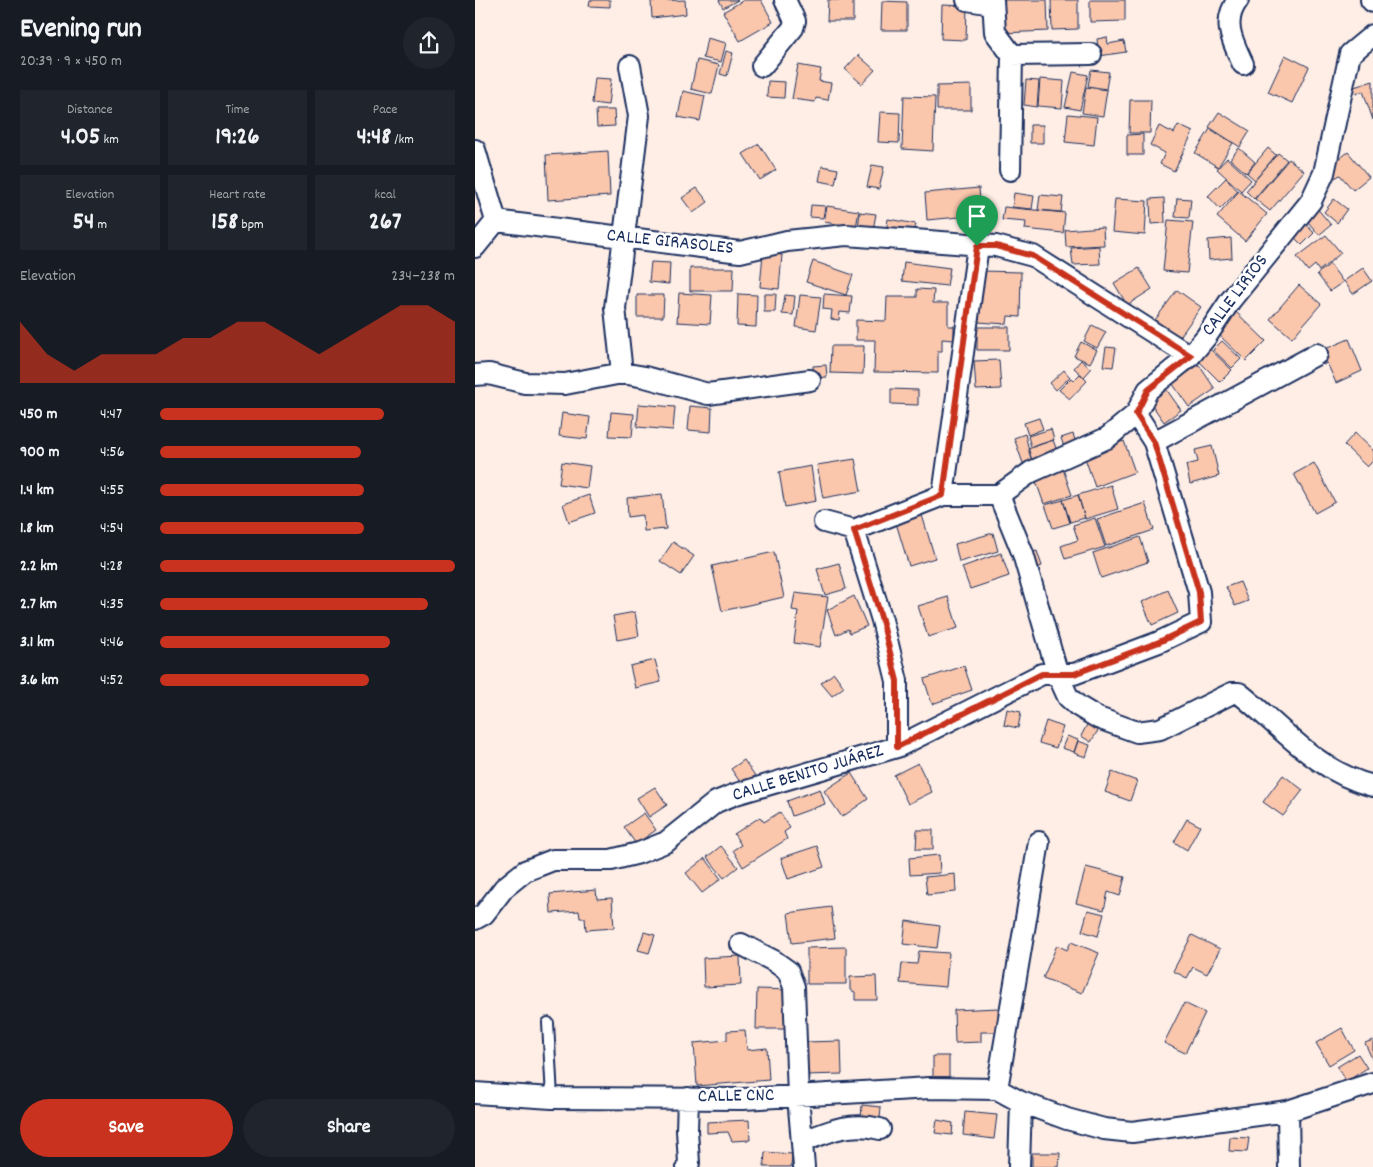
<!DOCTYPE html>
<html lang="en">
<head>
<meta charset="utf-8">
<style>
	body { margin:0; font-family:Dekko,sans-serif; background:#20242c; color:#f1f3f6; height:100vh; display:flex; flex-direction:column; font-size:19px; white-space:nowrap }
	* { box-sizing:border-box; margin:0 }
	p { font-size:16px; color:#9ea1a6 }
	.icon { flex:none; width:28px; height:28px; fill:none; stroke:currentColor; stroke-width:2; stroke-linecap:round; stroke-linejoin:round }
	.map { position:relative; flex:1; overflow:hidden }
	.details { display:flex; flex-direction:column; background:#171b24; width:475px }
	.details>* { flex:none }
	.pin { position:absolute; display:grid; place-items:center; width:42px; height:42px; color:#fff; margin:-51px -21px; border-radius:50% 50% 50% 0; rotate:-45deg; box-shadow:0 0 5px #0007 }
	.pin .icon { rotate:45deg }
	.round { display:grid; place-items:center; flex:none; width:52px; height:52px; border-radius:26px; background:#20242c }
	.headline { display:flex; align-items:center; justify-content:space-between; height:85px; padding:0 20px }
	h1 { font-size:28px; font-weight:800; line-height:38px }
	.figures { display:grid; grid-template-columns:repeat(3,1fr); gap:8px; height:85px; padding:5px 20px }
	.figures div { display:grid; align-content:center; border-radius:0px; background:#20242c; text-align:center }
	.figures b { font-size:25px; font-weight:800 }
	.figures small { font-size:14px; font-weight:400 }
	.figures p { font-size:14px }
	.chart { height:140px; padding:10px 20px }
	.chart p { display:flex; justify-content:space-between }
	.chart svg { width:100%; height:90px; margin-top:5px; fill:#c8321e; opacity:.7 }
	.cta { display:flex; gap:10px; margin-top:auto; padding:10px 20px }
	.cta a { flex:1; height:58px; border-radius:30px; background:#c8321e; color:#fff; font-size:20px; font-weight:800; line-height:58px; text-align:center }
	.cta a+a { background:#20242c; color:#f1f3f6 }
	ul { padding:0 20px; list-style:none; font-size:16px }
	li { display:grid; grid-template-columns:80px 60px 1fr; align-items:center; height:38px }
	li i { height:12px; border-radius:6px; background:#c8321e }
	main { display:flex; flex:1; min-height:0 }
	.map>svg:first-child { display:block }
	.building { fill:#fac6ac; stroke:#1b2f5e }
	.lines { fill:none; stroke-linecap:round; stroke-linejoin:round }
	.lane-casing { stroke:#1b2f5e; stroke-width:14 }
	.street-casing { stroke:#1b2f5e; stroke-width:24 }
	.lane { stroke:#fff; stroke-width:10 }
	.street { stroke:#fff; stroke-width:20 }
	.route-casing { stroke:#fff; stroke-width:10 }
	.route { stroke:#c8321e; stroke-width:6 }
	.labels { text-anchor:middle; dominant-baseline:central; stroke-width:5; stroke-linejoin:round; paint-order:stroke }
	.street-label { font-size:19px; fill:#1b2f5e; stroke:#fff }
</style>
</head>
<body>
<main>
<section class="details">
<div class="headline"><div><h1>Evening run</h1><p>20:39 · 9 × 450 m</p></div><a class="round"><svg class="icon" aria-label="share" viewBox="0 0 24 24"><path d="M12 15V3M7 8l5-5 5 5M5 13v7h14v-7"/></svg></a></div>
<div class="figures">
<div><p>Distance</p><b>4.05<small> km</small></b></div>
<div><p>Time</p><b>19:26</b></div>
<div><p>Pace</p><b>4:48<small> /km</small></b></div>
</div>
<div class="figures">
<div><p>Elevation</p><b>54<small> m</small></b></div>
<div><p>Heart rate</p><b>158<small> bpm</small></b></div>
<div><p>kcal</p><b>267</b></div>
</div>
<div class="chart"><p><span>Elevation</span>234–238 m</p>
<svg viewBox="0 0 160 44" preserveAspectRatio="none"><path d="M0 44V14L10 30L20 38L30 30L40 30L50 30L60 22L70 22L80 14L90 14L100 22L110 30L120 22L130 14L140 6L150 6L160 14V44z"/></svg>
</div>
<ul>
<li><b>450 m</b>4:47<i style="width:76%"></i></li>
<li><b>900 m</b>4:56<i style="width:68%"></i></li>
<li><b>1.4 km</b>4:55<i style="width:69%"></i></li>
<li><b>1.8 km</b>4:54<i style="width:69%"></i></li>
<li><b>2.2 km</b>4:28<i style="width:100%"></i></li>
<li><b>2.7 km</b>4:35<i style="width:91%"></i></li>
<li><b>3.1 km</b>4:46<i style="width:78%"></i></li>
<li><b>3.6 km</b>4:52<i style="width:71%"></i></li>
</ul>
<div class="cta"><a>Save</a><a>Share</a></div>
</section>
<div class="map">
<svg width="898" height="1167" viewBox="0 0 898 1167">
	<rect width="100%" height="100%" fill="#feeee6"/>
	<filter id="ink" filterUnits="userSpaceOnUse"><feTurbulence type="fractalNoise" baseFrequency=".02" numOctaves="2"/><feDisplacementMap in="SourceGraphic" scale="10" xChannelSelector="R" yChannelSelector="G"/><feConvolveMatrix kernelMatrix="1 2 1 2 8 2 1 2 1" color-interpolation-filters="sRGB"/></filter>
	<g filter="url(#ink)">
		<!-- building -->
		<path class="building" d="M115 0H135V7L114 6Z
			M210 0 211 14 177 18 176 1Z
			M244 0H263L248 8Z
			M269 0H286L298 22 265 41 248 12Z
			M353 0H378V21H352Z
			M525 0H572L573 31 527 33Z
			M576 0H603V29L577 30Z
			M615 0H650V21L615 22Z
			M407 1 432 2V30H406Z
			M467 5 492 6 491 40 466 39Z
			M632 37 633 44 649 41 651 52 624 56 622 39Z
			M232 38 251 43 246 62 228 58Z
			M251 51 258 53 252 76 245 74Z
			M383 55 400 70 387 84 370 69Z
			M810 55 834 67 817 103 793 92Z
			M222 60 244 65 237 94 216 89Z
			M323 65 346 69 344 81 356 83 353 100 341 98 340 102 317 99Z
			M616 70 634 72 631 89 613 86Z
			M598 72 613 75 605 110 590 107Z
			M120 78 136 79 133 105 117 103Z
			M565 79 589 81 587 108 563 106Z
			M551 80 564 81 562 107 549 105Z
			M293 81 310 82 309 98 292 97Z
			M898 81V120L888 91 881 94 879 87Z
			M496 85V110H462V86Z
			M611 87 632 90 628 116 607 113Z
			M208 91 230 96 225 121 203 117Z
			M429 96 460 97 458 151 427 149Z
			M655 100H676L675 133H654Z
			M121 110H139L140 126 122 127Z
			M405 112 425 113 424 143 403 142Z
			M744 112 775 131 765 147 734 127Z
			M593 114 622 117 619 145 590 142Z
			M555 125H568V143H555Z
			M703 125 718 132 699 171 685 164 690 153 675 145 684 126 699 133Z
			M735 129 758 143 743 167 720 153Z
			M668 134V155H652V135Z
			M284 144 301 170 285 180 268 154Z
			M764 148 780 162 771 173 755 159Z
			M793 148 801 155 780 180 772 173Z
			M133 151 135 196 73 200 71 155Z
			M873 152 894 177 878 190 865 175 860 178 853 168Z
			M803 153 812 160 779 199 771 191Z
			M752 158 776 180 766 191 742 169Z
			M814 159 829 171 795 211 780 199Z
			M397 165 409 167 404 189 392 187Z
			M347 166 363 169 360 184 344 181Z
			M751 178 763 191 745 209 733 196Z
			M222 188 233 202 218 213 207 198Z
			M504 188 506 215 452 220 450 193Z
			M764 191 792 214 770 241 742 217Z
			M539 193 559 196 557 209 537 207Z
			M565 195 588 197 586 212 563 210Z
			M689 198 690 223 676 224 675 199Z
			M702 198 716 199 714 218 700 217Z
			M640 199 672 201 670 235 637 232Z
			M859 199 872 209 862 223 849 212Z
			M336 205 350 206 348 218 335 217Z
			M352 206 384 211 381 227 349 222Z
			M529 207 590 213 588 233 550 229 551 222 527 220Z
			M841 207 856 225 844 235 829 217Z
			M385 212 401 214 398 230 383 228Z
			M413 219 441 224 438 236 411 232Z
			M693 220 718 222 712 273 688 271Z
			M827 220 839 233 827 245 814 232Z
			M628 227 629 245 591 247 590 230Z
			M851 235 866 253 844 271 840 265 833 271 822 257Z
			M756 238 757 258 734 260 733 240Z
			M624 246 625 264 598 265 596 248Z
			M288 253 307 255 304 289 285 287Z
			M338 261 378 275 371 295 331 282Z
			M176 262 195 263 194 284 174 282Z
			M429 262 475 268 472 286 427 281Z
			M855 264 868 282 855 291 842 274Z
			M215 268H259L258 291H215Z
			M664 268 677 289 652 305 639 283Z
			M888 268 897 281 878 294 869 281Z
			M506 271 546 272 545 317 533 316 532 324 503 322Z
			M824 285 846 304 817 338 795 319Z
			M442 289 459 290 458 303H473V326H479V340L467 339V351H463V373L399 372 400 340H381V320L411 321 412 297H442Z
			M702 290 726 307 704 338 680 320Z
			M204 293 237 295 235 324 202 322Z
			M263 294 282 295 281 327 262 326Z
			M289 294H301L300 312H289Z
			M349 294 377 296 375 313 365 312 364 320 356 319 357 310 348 309Z
			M162 295H189L188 317H162Z
			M310 295 320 296 318 315 307 314Z
			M325 295 346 297 341 330 321 327Z
			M760 311 791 341 771 361 741 332Z
			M617 325 631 332 622 348 609 341Z
			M502 327H534V350H502Z
			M874 339 887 371 861 383 852 363 848 365 843 352Z
			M747 341 766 359 757 368 738 350Z
			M606 342 622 350 615 363 599 356Z
			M356 346H389L388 374 355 373Z
			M631 347 641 348 638 367 628 366Z
			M735 349 757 370 745 382 724 361Z
			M524 360 526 389 501 390 499 361Z
			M606 360 616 369 609 377 599 368Z
			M351 365 352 377 338 378V366Z
			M724 365 740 389 714 407 697 383Z
			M589 370 595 377 581 390 575 383Z
			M605 374 612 381 595 399 584 390 596 378 599 380Z
			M689 386 706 410 689 422 672 398Z
			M416 389 443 390V405L416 404Z
			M164 404 200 407 198 430 162 427Z
			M215 406 237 408 236 432 213 430Z
			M136 412 159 414 157 437 134 436Z
			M87 413 115 417 112 439 84 436Z
			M564 418 568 429 553 435 549 423Z
			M576 429 579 440 556 447 553 436Z
			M880 433 898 450V461L892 467 869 445Z
			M550 434 557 463 549 466 539 438Z
			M598 434 601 443 589 447 586 438Z
			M578 440 584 456 559 465 553 449Z
			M649 441 660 472 620 487 609 455Z
			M737 446 744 476 715 484 711 465 723 462 720 450Z
			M380 459 386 491 348 498 342 465Z
			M87 462 115 466 112 488 84 484Z
			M839 463 860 502 840 513 819 474Z
			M336 466 341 501 310 507 304 472Z
			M587 466 597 495 569 504 559 476Z
			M636 485 643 509 610 519 603 495Z
			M187 494 191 529 169 531 168 515 153 517 152 498Z
			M114 495 120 513 94 522 88 504Z
			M603 495 610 518 595 522 588 500Z
			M588 500 595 523 578 528 570 505Z
			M670 503 679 530 631 546 622 519Z
			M447 515 460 558 434 566 421 523Z
			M620 518 630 547 590 559 586 546 603 540 598 525Z
			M518 533 523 551 484 562 480 544Z
			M665 537 673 562 626 578 618 553Z
			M198 542 219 556 206 575 185 561Z
			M562 551 567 566 556 570 551 555Z
			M299 552 309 597 247 611 237 566Z
			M526 553 534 576 495 589 487 567Z
			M364 563 371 589 350 595 342 569Z
			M765 582 773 601 760 606 751 587Z
			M693 590 703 613 677 625 667 602Z
			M320 593 353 597 345 647 319 643 323 611 317 610Z
			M379 596 392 626 375 633 373 629 361 635 352 610Z
			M473 597 483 628 453 637 443 606Z
			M160 612 164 636 142 640 138 616Z
			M180 660 186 682 160 688 155 666Z
			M489 666 497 690 457 704 449 679Z
			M359 673 369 687 357 696 346 683Z
			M532 709 546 712 543 728 529 725Z
			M571 721 588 727 581 748 564 743Z
			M614 721 625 727 616 742 606 736Z
			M592 736 603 740 599 752 587 748Z
			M603 741 615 745 611 757 599 753Z
			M269 760 281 777 268 786 256 769Z
			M443 763 457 792 433 804 419 775Z
			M637 772 662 781 655 801 630 792Z
			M376 773 393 799 367 817 349 791Z
			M808 775 828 790 808 816 788 802Z
			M180 787 192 805 174 817 162 798Z
			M345 789 350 804 317 816 312 801Z
			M305 812 315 828 309 832 312 839 268 867 258 850 266 845 259 834 285 817 289 822Z
			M169 813 181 830 161 844 149 827Z
			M712 819 725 826 712 850 699 842Z
			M442 830H458V849H441Z
			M246 846 263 867 249 878 232 857Z
			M342 846 349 867 313 879 306 858Z
			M464 855 465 873 435 875 434 858Z
			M230 858 246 879 227 893 211 873Z
			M611 867 650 877 645 896 633 892 629 910 601 903Z
			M480 874 481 892 452 895 450 877Z
			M121 890 122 899 137 898 139 928 111 930 110 918H105L104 911 76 913 75 894Z
			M356 907 360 938 317 943 313 913Z
			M613 910 629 914 623 936 607 931Z
			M431 921 465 926 462 948 428 944Z
			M169 932 180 935 174 953 163 950Z
			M717 935 745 949 732 974 718 967 712 978 698 971Z
			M596 942 624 953 607 993 568 978 582 945 592 950Z
			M371 947V984H332V948Z
			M444 951 474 953 471 987 425 983 427 963 442 964Z
			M265 956 266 985 229 987 228 958Z
			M401 976 402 1000H380V992L375 990V977Z
			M282 989 316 990 314 1029H281Z
			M709 1003 730 1013 710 1053 689 1043Z
			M523 1008 524 1032H506V1042L480 1043 479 1010Z
			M867 1028 879 1050 854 1065 841 1043Z
			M270 1030 272 1050 292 1048 294 1080 222 1086 219 1043 252 1040V1031Z
			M898 1040V1061L890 1043Z
			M366 1041 367 1074 330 1075V1042Z
			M883 1054 892 1068 871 1082 862 1067Z
			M458 1056H474V1077H458Z
			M387 1105 406 1107 405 1119 386 1118Z
			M490 1112 522 1115 519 1139 488 1135Z
			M274 1120 275 1140 257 1141 253 1132 232 1133V1122Z
			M462 1120 478 1123 477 1135 460 1133Z
			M755 1137 774 1138 772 1152 754 1151Z
			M290 1152 317 1154 316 1167H289Z
			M557 1153H585L584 1167H557Z"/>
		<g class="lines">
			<!-- lane casing -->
			<g class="lane-casing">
				<path id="lane" d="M73 1023 77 1098"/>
			</g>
			<!-- street casing -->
			<g class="street-casing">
				<path id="street" d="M492 0 518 4
					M518 0 520 32 537 55
					M763 0C746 22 758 42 768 64
					M896 0 898 2
					M537 55 616 54
					M287 66 318 28 320 21 310 0
					M0 150 21 221
					M535 170 537 55
					M21 221 265 252 312 241 371 235 521 246 558 256 715 356
					M0 247 21 221
					M147 373 140 308 164 116 155 66
					M0 375 14 374 50 383 90 384 147 373 170 377 233 394 335 380
					M679 442 842 354
					M468 495 503 246
					M524 495 556 472 632 438 661 414 673 390 715 356 731 337 755 301 836 201 849 173 875 54 898 35
					M349 522 379 530 468 495H524L548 554 583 675 593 697 603 706 623 718 662 732 685 729 757 693H764C808 728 842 772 898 786
					M379 530 407 620 422 681V747
					M0 919 9 914 29 888 50 871 78 860H136L164 853 191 842 241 802 261 794 422 747 567 674H599L684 642 726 622 724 592 679 442 661 414
					M266 944 299 961 313 971 319 987 323 1096 329 1167
					M522 1089 564 842
					M0 1093 77 1098 268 1099 455 1088 522 1089 546 1102 592 1119 629 1129 657 1132 813 1111 898 1083
					M813 1111 814 1167
					M327 1142C354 1131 376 1121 405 1129
					M212 1167 214 1163 212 1130 213 1098
					M544 1167 546 1102"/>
			</g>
			<!-- lane -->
			<use href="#lane" class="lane"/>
			<!-- street -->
			<use href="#street" class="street"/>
		</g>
	</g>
	<g class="lines" filter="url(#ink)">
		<!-- route casing -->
		<g class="route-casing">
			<path id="route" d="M502 246H521L558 256 716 356 673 390 661 414 679 442 724 592 726 622 684 642 599 674H567L422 747V681L407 620 379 530 468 495Z"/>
		</g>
		<!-- route -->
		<use href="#route" class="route"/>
	</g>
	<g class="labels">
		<!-- street labels -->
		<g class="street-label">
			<text transform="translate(195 243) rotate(6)">CALLE GIRASOLES</text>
			<text transform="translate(761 296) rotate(-53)">CALLE LIRIOS</text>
			<text transform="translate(333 774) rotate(-17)">CALLE BENITO JUÁREZ</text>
			<text transform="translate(261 1097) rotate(-1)">CALLE CNC</text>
		</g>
	</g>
</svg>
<div class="pin" style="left:502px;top:246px;background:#1e9e55"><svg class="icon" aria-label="arrive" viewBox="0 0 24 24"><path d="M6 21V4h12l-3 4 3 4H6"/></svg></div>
</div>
</main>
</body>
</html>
